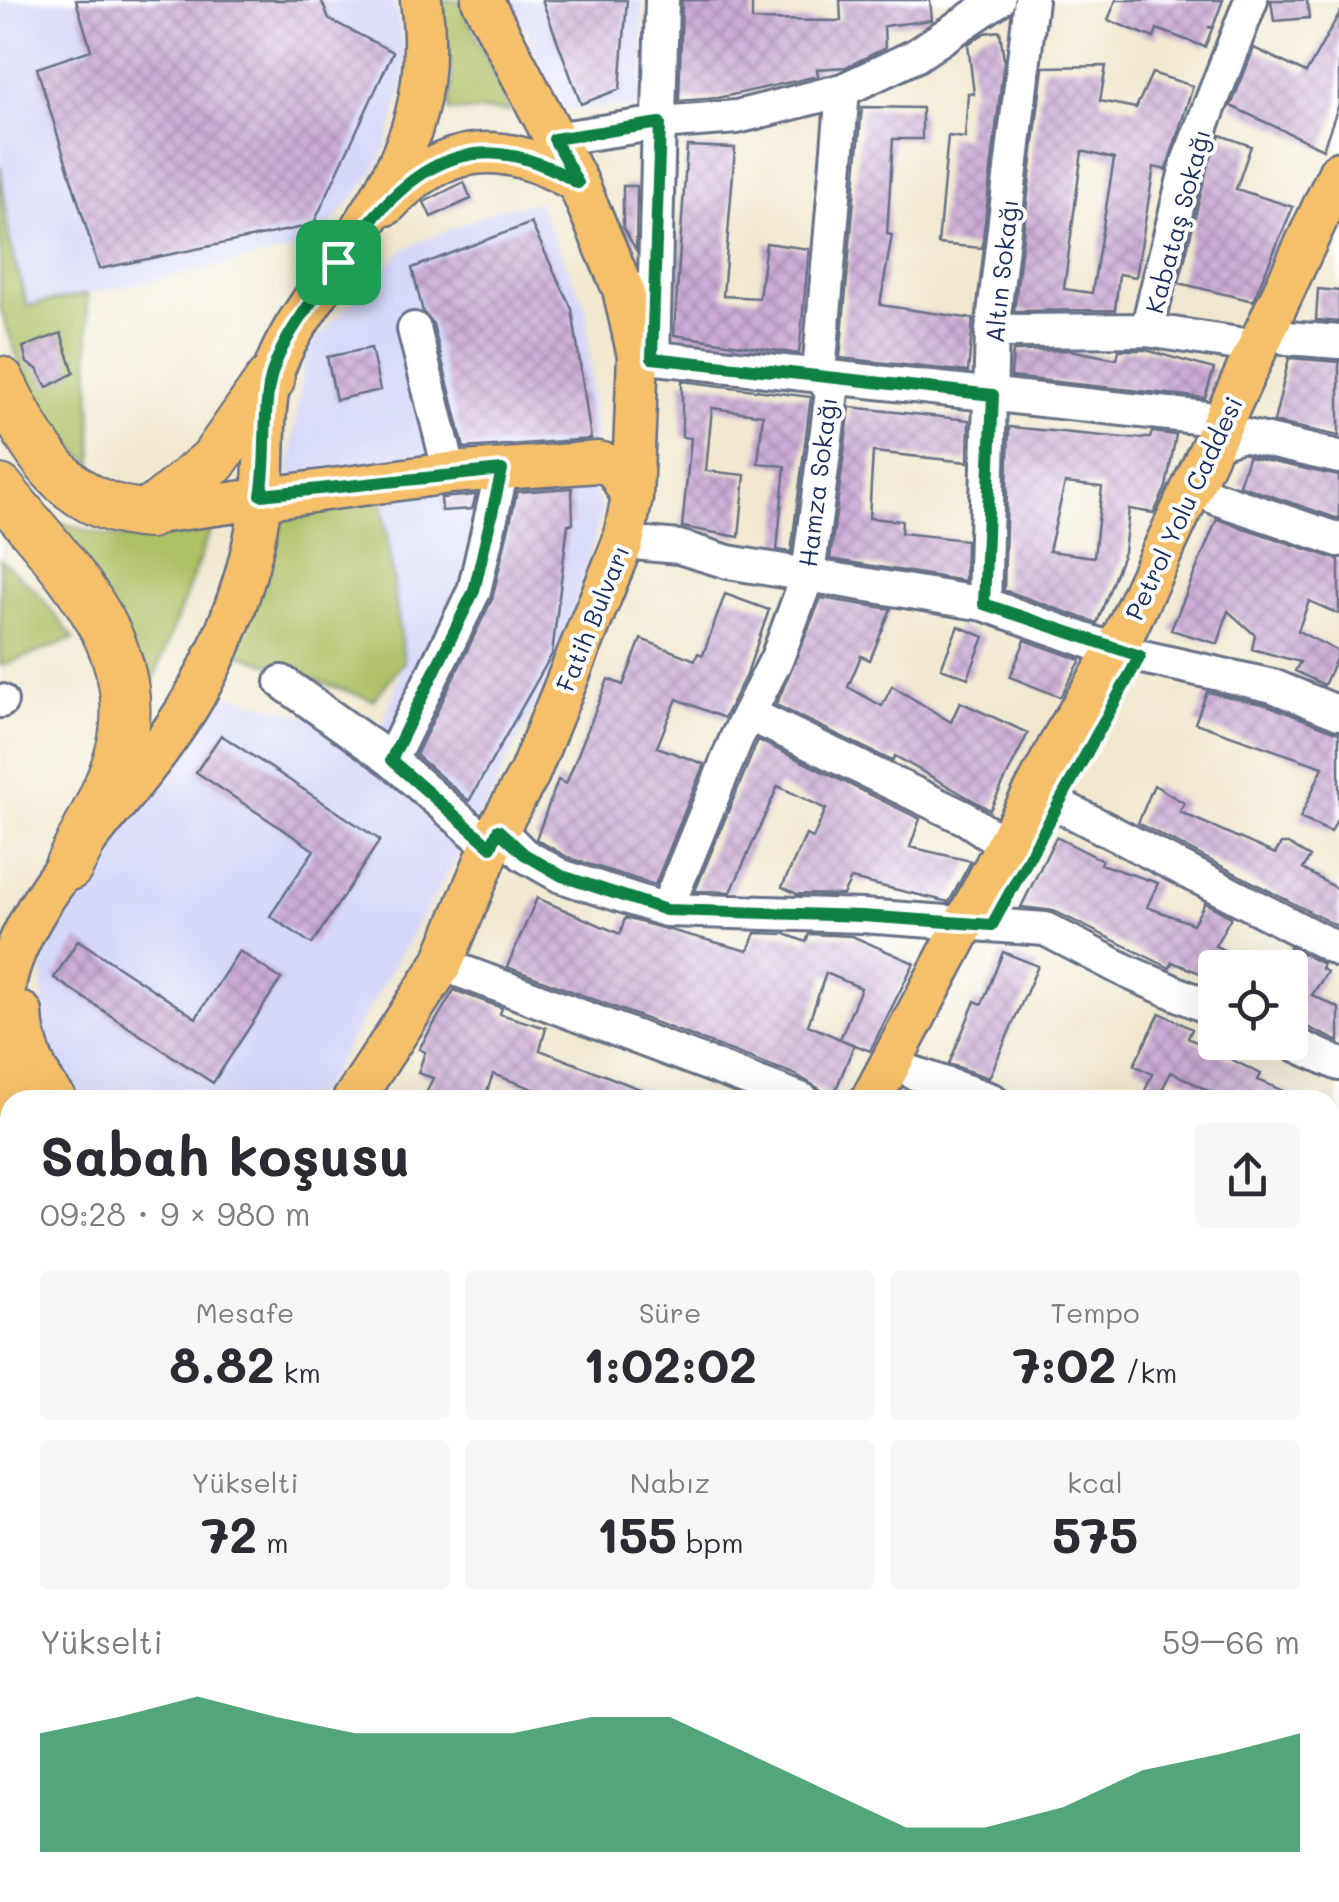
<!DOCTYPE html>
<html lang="tr">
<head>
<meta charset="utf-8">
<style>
	body { margin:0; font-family:Mali,sans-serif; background:#f7f7f7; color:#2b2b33; height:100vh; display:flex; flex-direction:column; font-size:38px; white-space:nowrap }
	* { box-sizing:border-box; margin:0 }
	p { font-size:32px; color:#7c7c81 }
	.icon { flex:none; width:55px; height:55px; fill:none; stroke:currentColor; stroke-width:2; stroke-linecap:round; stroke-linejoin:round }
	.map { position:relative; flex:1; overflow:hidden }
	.drawer { position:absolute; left:0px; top:1090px; width:1340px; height:812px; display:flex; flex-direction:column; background:#fff; border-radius:30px 30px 0 0; box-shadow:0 10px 40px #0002 }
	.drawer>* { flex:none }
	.controls { position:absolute; left:1198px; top:950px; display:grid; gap:20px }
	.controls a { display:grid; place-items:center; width:110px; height:110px; border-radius:10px; background:#fff; box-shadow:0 10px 40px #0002; font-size:50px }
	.pin { position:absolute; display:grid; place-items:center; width:85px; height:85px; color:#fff; margin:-42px; border-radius:20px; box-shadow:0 5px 15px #0006 }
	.round { display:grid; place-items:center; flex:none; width:105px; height:105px; border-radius:10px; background:#f7f7f7 }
	.headline { display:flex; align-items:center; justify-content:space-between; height:170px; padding:0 40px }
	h1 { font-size:55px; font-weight:700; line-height:75px }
	.stats { display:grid; grid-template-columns:repeat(3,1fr); gap:15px; height:170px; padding:10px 40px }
	.stats div { display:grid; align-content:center; border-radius:10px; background:#f7f7f7; text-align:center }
	.stats b { font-size:50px; font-weight:700 }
	.stats small { font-size:28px; font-weight:400 }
	.stats p { font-size:28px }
	.chart { height:280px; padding:20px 40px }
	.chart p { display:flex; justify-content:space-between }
	.chart svg { width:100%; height:180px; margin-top:10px; fill:#0b8043; opacity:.7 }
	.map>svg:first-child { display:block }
	.built { fill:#d5d8f9 }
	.green { fill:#adc063; stroke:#647860; stroke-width:2.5 }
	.building { fill:url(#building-cross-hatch); fill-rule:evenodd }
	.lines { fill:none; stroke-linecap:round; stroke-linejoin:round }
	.minor-casing { stroke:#667086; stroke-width:38 }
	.major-casing { stroke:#667086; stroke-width:45 }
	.highway-casing { stroke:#667086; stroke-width:52 }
	.minor { stroke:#fff; stroke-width:32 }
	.major { stroke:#f6c06b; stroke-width:40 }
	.highway { stroke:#f6c06b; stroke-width:48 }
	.route-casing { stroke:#fff; stroke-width:20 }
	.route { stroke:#0b8043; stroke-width:12 }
	.labels { text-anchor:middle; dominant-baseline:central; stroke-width:8; stroke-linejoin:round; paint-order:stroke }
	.street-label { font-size:25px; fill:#1b2f5e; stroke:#fff }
</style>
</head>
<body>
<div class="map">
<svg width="1339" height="1902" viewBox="0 0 1339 1902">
	<defs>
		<pattern id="building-cross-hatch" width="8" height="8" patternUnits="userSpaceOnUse" patternTransform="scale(2.5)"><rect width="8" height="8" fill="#ceadd7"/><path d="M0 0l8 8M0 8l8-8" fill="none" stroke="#a68db2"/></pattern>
	</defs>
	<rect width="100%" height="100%" fill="#fff"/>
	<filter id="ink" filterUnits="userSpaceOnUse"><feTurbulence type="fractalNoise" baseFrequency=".01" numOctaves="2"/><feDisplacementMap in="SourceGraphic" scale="20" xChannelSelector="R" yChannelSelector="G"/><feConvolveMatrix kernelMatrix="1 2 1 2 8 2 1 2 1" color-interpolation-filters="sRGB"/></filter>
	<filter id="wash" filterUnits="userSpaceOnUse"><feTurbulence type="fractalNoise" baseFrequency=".0048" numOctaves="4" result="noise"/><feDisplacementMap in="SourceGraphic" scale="40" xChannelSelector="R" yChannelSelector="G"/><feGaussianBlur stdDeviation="2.25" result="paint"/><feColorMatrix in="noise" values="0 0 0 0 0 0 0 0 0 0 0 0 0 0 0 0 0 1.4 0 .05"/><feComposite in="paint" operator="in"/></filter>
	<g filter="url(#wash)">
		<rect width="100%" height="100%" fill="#f1e8cf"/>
		<!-- built -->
		<path class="built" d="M0 0H393L405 48 404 84 386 147 371 176 314 246 28 307 9 238 0 165Z
			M511 0H642L643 106 563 110Z
			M537 202 586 307 596 453 288 476 306 349 404 249 498 209Z
			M589 477 602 510 565 643 484 810 324 1086 309 1100H81L42 1039 43 961 96 862 204 688 328 722 372 756 404 662 381 490Z"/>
		<!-- green -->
		<path class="green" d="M438 0H459L510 111H449L453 80Z
			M0 165 9 238 27 306 87 294 93 464 53 431 21 367 0 308Z
			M381 490 404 662 373 700 233 652 265 508Z
			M215 518 141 713 58 536 63 523C126 545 152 542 215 518Z
			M0 559 35 590 74 639 0 666Z"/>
		<g id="blocks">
			<!-- building -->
			<path class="building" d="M76 0H321L329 19 393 52 313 225 99 269 37 68 91 50Z
				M542 0H627L620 89 581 104Z
				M682 0H752V20L841 21 840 0H930L932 20 884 26 885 48 846 67 817 69 818 76 718 98 679 101Z
				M1116 0H1223L1213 27H1208L1212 29 1205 47 1157 29 1154 38 1108 20Z
				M1271 0H1307L1309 18 1274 21Z
				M1339 14V104L1323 149 1231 106 1254 48 1306 73Z
				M1000 31 1004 60 982 248 938 244 948 136 965 138 968 93 974 94 968 44 985 33Z
				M1106 66 1100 101 1136 108 1152 73 1193 86 1166 170 1154 167 1136 277 1119 274 1115 310 1014 311 1043 67ZM1082 151 1114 159 1092 293 1064 289Z
				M862 107 922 108V139H893L887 234 892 235 880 305 973 319 968 372 840 358Z
				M1220 135 1251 146 1236 189 1293 207 1253 301 1179 283 1207 168Z
				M687 146 735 148 723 296 759 298 766 243 809 249 799 354 674 335Z
				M464 182 471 199 431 217 424 202Z
				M623 186H637L636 250 623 227Z
				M531 223 572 309 591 439 464 448 433 324 423 312 412 268Z
				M1318 289 1339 291V322L1316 320Z
				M61 333 74 373 47 387 37 369 27 363 23 347Z
				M371 348 380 390 336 400 327 357Z
				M1069 350 1117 359 1119 350H1146L1214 369 1205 398 1011 377 1013 351Z
				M1289 358 1339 362V436L1274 422Z
				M682 381 811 397 791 552 777 550 785 466 758 463 763 415 712 408 706 471 745 475 739 537 682 527 691 438 682 437Z
				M850 407 969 420 968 462 873 452 869 518 902 521 901 533 966 540 965 581 830 559Z
				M1009 427 1124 438H1150L1152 432 1176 435 1166 487 1154 513 1129 509 1124 552 1097 623 1004 590ZM1065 483 1102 487 1094 557 1049 551Z
				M1248 457 1339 476V519L1239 485Z
				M572 488 573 524H568L552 654 469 801 416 755 492 599 517 492Z
				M476 495 472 509 442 511 441 498Z
				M1217 519 1339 560V614L1309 601 1298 631 1339 652 1324 685 1295 671 1300 662 1252 649 1255 635 1228 611 1218 644 1171 630Z
				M725 594 769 610 747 673 724 718 677 699 669 717 657 747 704 764 655 885 569 858 536 839 558 780 566 784 608 679 623 685 641 639 695 660 698 653 703 655Z
				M821 598 891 609 870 660 861 656 848 687 882 706 892 686 951 722 960 702 1028 733 990 810 895 756 892 761 776 705Z
				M958 626 984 637 968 678 941 668Z
				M1025 640 1081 660 1060 697 1010 677Z
				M1207 692 1267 705 1339 733V815L1331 832 1300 818 1323 767 1195 723Z
				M221 735 380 840 312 944 270 916 314 850 196 772Z
				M758 740 920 819 910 847 971 861 949 902 851 879 843 895 797 894 782 887 806 835 813 838 826 809 778 786 731 892 695 891Z
				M1154 785 1184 803 1180 812 1275 854 1281 844H1288L1310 857 1303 869 1339 890V927L1138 823Z
				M1056 837 1102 860 1100 864 1158 883 1147 907 1193 924 1205 903 1231 917 1215 946 1262 968H1215V979L1172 962 1170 968 1054 911 1021 907Z
				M537 898 620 934 625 918 748 951 755 933 785 934 806 942 809 934 852 936 914 963 870 1051 840 1039 861 988 826 973 808 1025 854 1045 833 1097 796 1075 507 967Z
				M78 940 196 1018 239 951 281 979 213 1083 54 978Z
				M1290 947 1323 964 1321 968 1327 972 1312 995 1339 1008V1042L1290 1019V968H1279Z
				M1003 952 1038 966 989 1078 949 1064 975 1001 982 1004Z
				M454 990 502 1008 500 1014 546 1028 540 1050 668 1100H563L493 1074 484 1100H423L433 1078 418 1073 425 1052 419 1049Z
				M1160 1013 1192 1029 1188 1038 1261 1074 1258 1080 1305 1100H1227L1171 1072 1157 1100H1141L1152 1074 1134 1065Z"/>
		</g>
	</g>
	<g filter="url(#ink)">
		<use href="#blocks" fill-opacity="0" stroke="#667086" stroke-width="2.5"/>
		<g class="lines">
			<!-- minor casing -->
			<g class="minor-casing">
				<path id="minor" d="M554 139 660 123 737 117 843 90 915 56 998 0
					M414 329 450 473
					M1147 330 1188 162 1251 0
					M992 331 1147 330 1258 347
					M1287 338 1339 342
					M638 356 1224 420
					M653 358 662 0
					M1214 443 1242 435 1339 457
					M1216 498 1339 540
					M623 542 679 547 728 562 984 604 1116 651 1273 686 1339 713
					M984 604 992 331 1031 0
					M282 682 391 760 491 847
					M0 701H1
					M749 714 965 818 1006 845
					M391 760 474 591 502 470
					M1057 804 1339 950
					M498 829 524 855 561 876 666 910 862 916 1045 929 1128 972 1215 1010
					M666 910 737 737 777 658 808 575 832 392 819 373 843 90
					M442 964 803 1100
					M1290 1042 1339 1064
					M914 1073 992 1100
					M1330 1227 1339 1230
					M1330 1432 1339 1404
					M1330 1471 1339 1473
					M0 1491 10 1504
					M0 1743 10 1747
					M382 1892 407 1902
					M755 1892 780 1902
					M936 1902 939 1892
					M1091 1902 1094 1892
					M1187 1902 1190 1892"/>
			</g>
			<!-- major casing -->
			<g class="major-casing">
				<path id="major" d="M386 205C446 141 505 139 578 183
					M149 514 450 473 598 462 614 466 632 497
					M22 1013C23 1043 36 1076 56 1100
					M353 1100 442 964 498 829 529 774 623 542 632 497 638 356 623 289 578 183 482 0
					M871 1100 1065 734 1116 651 1339 172
					M0 1197C10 1155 11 1113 7 1069 5 1037 0 1004 8 972 37 875 143 787 194 697 231 631 256 558 263 482 266 449 262 408 272 376 282 343 304 313 324 284 390 187 437 124 421 0
					M0 1298 10 1301
					M0 1370 10 1362
					M459 1902 463 1892
					M495 1902 500 1892"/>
			</g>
			<!-- highway casing -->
			<g class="highway-casing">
				<path id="highway" d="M0 381C34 449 65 510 149 514L213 461 270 380
					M0 489C60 564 149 646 120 752 109 791 87 830 69 866"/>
			</g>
			<!-- minor -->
			<use href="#minor" class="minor"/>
			<!-- major -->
			<use href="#major" class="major"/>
			<!-- highway -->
			<use href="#highway" class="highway"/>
		</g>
	</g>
	<g class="lines" filter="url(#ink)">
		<!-- route casing -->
		<g class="route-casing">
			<path id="route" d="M660 123 652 358 993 395 984 604 1140 656 992 925 862 916 666 910 562 876 524 854 498 830 491 847 391 760 474 591 502 470 261 495C268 458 262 418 270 381 278 345 305 311 326 281 393 183 458 110 578 183L554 139Z"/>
		</g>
		<!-- route -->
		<use href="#route" class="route"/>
	</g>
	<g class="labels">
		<!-- street labels -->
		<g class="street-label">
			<text transform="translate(1177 221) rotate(-75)">Kabataş Sokağı</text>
			<text transform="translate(1001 271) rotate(-84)">Altın Sokağı</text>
			<text transform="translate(817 482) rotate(-83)">Hamza Sokağı</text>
			<text transform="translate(1183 508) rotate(-65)">Petrol Yolu Caddesi</text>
			<text transform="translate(592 618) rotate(-68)">Fatih Bulvarı</text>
		</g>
	</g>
</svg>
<div class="controls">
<a><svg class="icon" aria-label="locate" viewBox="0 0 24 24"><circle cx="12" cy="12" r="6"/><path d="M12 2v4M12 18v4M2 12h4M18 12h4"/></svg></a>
</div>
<div class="pin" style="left:338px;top:262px;background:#1e9e55"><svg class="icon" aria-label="arrive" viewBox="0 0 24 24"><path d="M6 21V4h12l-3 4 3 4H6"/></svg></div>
<section class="drawer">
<div class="headline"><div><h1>Sabah koşusu</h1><p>09:28 · 9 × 980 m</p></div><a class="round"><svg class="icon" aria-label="share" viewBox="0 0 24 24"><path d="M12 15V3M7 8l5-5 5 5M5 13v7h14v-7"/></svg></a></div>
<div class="stats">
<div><p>Mesafe</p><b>8.82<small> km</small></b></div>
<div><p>Süre</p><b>1:02:02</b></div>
<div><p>Tempo</p><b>7:02<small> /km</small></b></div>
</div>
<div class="stats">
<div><p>Yükselti</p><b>72<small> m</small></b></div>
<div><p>Nabız</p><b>155<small> bpm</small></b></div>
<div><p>kcal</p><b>575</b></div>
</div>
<div class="chart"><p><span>Yükselti</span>59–66 m</p>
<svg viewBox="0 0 160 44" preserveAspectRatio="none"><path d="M0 44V15L10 11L20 6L30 11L40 15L50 15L60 15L70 11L80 11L90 20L100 29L110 38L120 38L130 33L140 24L150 20L160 15V44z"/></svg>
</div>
</section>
</div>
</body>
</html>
